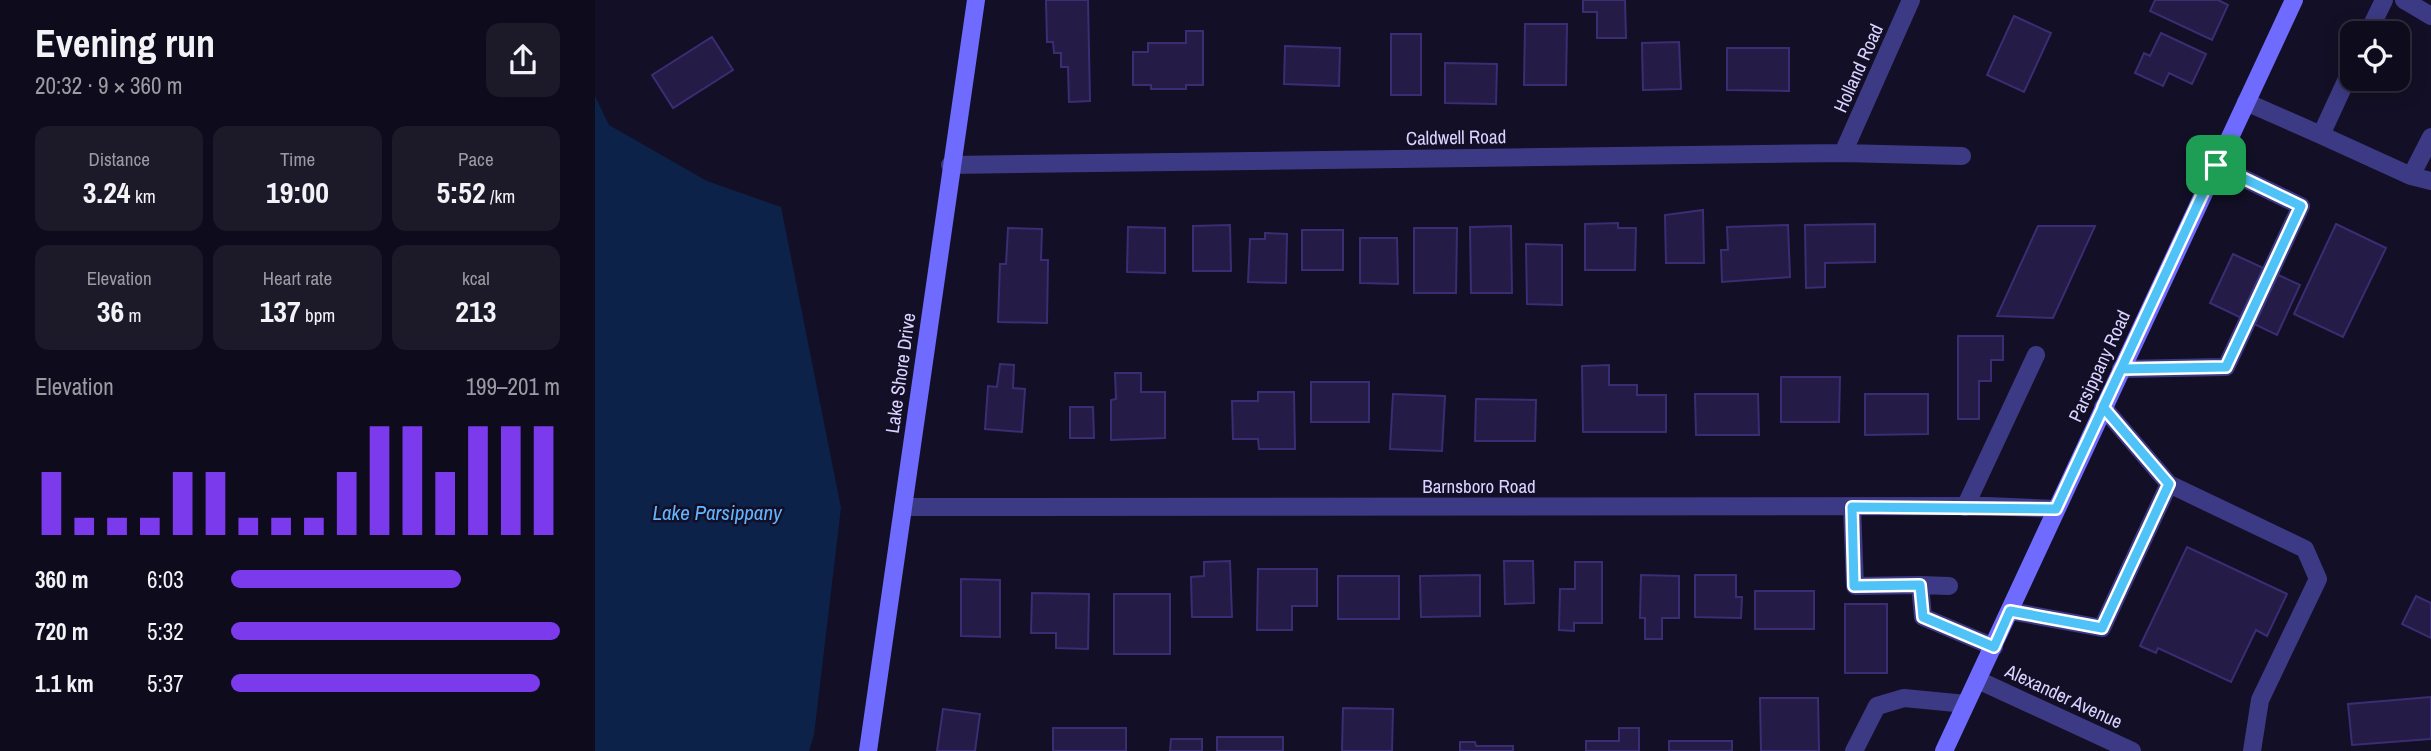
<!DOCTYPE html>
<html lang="en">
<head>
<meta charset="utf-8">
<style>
	body { margin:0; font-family:"Archivo Narrow",sans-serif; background:#1c1929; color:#f1f3f6; height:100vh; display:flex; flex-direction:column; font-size:26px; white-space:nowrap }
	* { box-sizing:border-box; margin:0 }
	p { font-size:23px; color:#9b9ba3 }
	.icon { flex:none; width:38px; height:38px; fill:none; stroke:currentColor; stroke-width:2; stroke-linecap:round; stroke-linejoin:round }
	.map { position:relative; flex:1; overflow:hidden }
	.details { display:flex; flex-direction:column; background:#0e0b1c; width:595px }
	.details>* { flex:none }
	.controls { position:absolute; left:1745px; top:21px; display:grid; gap:14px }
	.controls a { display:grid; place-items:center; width:70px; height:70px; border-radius:14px; background:#0e0b1c; box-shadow:0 4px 18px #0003,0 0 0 2px #2e2b3b; font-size:35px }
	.pin { position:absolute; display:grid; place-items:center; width:60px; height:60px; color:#fff; margin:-30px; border-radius:14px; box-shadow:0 4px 10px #0006 }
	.round { display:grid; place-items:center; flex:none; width:74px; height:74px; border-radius:14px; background:#1c1929 }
	.summary { display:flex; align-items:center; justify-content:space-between; height:119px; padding:0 35px }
	h1 { font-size:38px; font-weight:700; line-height:52px }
	.stats { display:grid; grid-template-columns:repeat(3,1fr); gap:10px; height:119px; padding:7px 35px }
	.stats div { display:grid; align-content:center; border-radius:14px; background:#1c1929; text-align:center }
	.stats b { font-size:30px; font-weight:700 }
	.stats small { font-size:19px; font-weight:400 }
	.stats p { font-size:19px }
	.chart { height:196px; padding:14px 35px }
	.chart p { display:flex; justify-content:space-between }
	.chart svg { width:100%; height:126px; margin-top:7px; stroke:#7c3aed; stroke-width:6 }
	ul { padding:0 35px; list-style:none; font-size:23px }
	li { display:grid; grid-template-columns:112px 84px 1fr; align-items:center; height:52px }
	li i { height:18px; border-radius:9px; background:#7c3aed }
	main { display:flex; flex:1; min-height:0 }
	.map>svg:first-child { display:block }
	.water { fill:#0c2248 }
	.building { fill:#241b47; stroke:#3b2d73; stroke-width:2 }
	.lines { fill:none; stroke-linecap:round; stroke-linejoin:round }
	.lane { stroke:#3d3a85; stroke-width:18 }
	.street { stroke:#3d3a85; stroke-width:18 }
	.secondary { stroke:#6f6bff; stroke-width:18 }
	.route-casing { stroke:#fff; stroke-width:14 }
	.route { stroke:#4fc3f7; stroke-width:9 }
	.labels { text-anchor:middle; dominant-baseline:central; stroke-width:5; stroke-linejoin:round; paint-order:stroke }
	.street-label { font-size:19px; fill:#d9d4ff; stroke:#130f26 }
	.water-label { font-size:21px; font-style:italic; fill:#62b6ff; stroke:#130f26 }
</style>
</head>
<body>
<main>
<section class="details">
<div class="summary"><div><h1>Evening run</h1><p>20:32 · 9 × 360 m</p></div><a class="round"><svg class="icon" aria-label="share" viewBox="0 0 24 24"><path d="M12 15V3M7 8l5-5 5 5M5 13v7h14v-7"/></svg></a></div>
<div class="stats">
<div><p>Distance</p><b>3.24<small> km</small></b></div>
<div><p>Time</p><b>19:00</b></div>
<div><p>Pace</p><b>5:52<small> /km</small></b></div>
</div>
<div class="stats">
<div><p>Elevation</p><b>36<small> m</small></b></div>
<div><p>Heart rate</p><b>137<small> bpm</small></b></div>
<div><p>kcal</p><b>213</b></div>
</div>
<div class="chart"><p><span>Elevation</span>199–201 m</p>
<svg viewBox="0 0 160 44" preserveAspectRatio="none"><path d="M5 44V22M15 44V38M25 44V38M35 44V38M45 44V22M55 44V22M65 44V38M75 44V38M85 44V38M95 44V22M105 44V6M115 44V6M125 44V22M135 44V6M145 44V6M155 44V6"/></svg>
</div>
<ul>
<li><b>360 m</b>6:03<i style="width:70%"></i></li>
<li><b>720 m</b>5:32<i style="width:100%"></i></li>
<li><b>1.1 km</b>5:37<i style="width:94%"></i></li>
</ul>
</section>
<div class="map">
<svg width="1836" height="751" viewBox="0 0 1836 751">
	<rect width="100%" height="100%" fill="#130f26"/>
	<!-- water -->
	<path class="water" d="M0 96 14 125 112 181 186 207 246 508 219 735 214 751H0Z"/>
	<!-- building -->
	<path class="building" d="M451 0H493L495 101 474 102 473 67H466V53H459L458 42H452Z
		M988 0H1030L1031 38H1002V12H988Z
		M1560 0H1623L1633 5 1617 40 1555 11Z
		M1419 16 1456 33 1429 92 1392 75Z
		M930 24H972L971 85H929Z
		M591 31H608V85H591V89H556V85H538V52H553V43H591Z
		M1566 33 1611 54 1597 84 1574 73 1568 86 1540 73 1549 53 1555 56Z
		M796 34H826V95H796Z
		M117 37 138 70 78 108 57 75Z
		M1084 42 1086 89 1048 90 1047 43Z
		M690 46 745 48 744 86 689 84Z
		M1132 48H1194V91L1132 90Z
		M850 63 902 64 901 104 850 103Z
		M1108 210 1109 263H1071L1070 215Z
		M1023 223V228H1041L1040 270H990V224Z
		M1280 224V262L1230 263V287L1211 288 1210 225Z
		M1741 224 1791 248 1748 337 1699 314Z
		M635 225 636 271H598V226Z
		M1193 225 1195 277 1127 282 1126 250H1133L1132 227Z
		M916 226 917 293H876L875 227Z
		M1443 226H1500L1458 318 1402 316Z
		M533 227 570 228V273L532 272Z
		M413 228 447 229 446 260H453L452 323 403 322 405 264H411Z
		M819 228H862L861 293H819Z
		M707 230H748V270H707Z
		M670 233 692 234 691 283 653 282 655 239H670Z
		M765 238H802L803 284 765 283Z
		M931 244 967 245V305L932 304Z
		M1638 254 1705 285 1682 335 1615 303Z
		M1363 336H1408V360H1396V381H1384V419H1363Z
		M405 364 419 365 418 388 430 389 427 432 390 429 393 386 402 387Z
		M1014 365V385H1042V395H1071V432H988L987 366Z
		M520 373H546V392H570V438L516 440V400L521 399Z
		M1186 377H1245L1244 422H1186Z
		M716 382H774V422H716Z
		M663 392H699L700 449H664L663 439H638L637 401H663Z
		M798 394 850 396 847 451 795 449Z
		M1100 394H1163L1164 435H1101Z
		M1270 394H1333V434L1270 435Z
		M881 399 941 400 940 441H880Z
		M475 407H498L499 438H475Z
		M1592 547 1692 594 1672 636 1661 630 1636 682 1563 648 1561 653 1545 646Z
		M635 561 637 617H597L596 577 609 576V562Z
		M909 561H938L939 603 910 604Z
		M980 562H1007V623H979V631L964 630 965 589H980Z
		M663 569H722V606H697V630H662Z
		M885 575V616L826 617 825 576Z
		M1046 575 1084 576V618H1067V639H1050V618H1045Z
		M1100 575H1141V597H1147L1146 618 1100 617Z
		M743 576H804V619H743Z
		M366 579 405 580V637L366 636Z
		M1160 591H1219V629H1160Z
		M437 593 494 594 493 649 461 648V633H436Z
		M519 594H575V654H519Z
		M1821 596 1836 603V638L1807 624Z
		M1250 604H1292V673H1250Z
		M1836 697V739L1757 745 1753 704Z
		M1165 698H1223L1224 751H1166Z
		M748 708 798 709 797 751H747Z
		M348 709 385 714 380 751H342Z
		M458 728H531V751H458Z
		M1024 728H1044V751H991V741H1024Z
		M622 737H688V751H622Z
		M576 739H607V751H575Z
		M1074 741H1137V751H1074Z
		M865 742H880L881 746H918V751H865Z"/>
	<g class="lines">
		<!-- lane -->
		<path class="lane" d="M1809 0 1836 16
			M1773 33 1789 0
			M1651 102 1726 135 1757 68
			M1726 135 1816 176 1836 181
			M1816 176 1836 137
			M1526 369 1631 367 1706 206 1621 165
			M1508 407 1574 484 1710 549 1723 579 1665 700 1657 751
			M1257 507 1260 586 1325 585 1328 617 1399 647
			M1370 507 1441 355
			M1325 585 1354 586
			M1415 611 1507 628 1574 484
			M1259 751 1282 706 1309 698 1371 704"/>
		<!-- street -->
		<path class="street" d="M1248 153 1316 0
			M355 165 1248 153 1367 156
			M308 507 1392 506 1461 509
			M1383 680 1537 751"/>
		<!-- secondary -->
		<path class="secondary" d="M273 751 381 0
			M1349 751 1699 0"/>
	</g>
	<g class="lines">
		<!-- route casing -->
		<g class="route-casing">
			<path id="route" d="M1621 165 1461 509 1257 507 1259 586 1325 585 1328 617 1399 647 1415 611 1507 628 1574 484 1508 407 1526 369 1631 367 1706 206 1621 165"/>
		</g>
		<!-- route -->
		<use href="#route" class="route"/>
	</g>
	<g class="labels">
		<!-- street labels -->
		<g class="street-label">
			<text transform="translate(1263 68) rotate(-66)">Holland Road</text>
			<text transform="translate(861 137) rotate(-1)">Caldwell Road</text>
			<text transform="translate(1504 366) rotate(-65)">Parsippany Road</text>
			<text transform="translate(305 373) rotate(-82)">Lake Shore Drive</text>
			<text x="884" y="486">Barnsboro Road</text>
			<text transform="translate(1469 696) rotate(25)">Alexander Avenue</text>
		</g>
		<!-- water labels -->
		<g class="water-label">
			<text x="122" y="512">Lake Parsippany</text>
		</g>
	</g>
</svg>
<div class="controls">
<a><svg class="icon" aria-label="locate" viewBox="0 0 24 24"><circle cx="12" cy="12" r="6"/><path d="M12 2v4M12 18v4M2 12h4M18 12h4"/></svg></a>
</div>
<div class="pin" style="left:1621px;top:165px;background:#1e9e55"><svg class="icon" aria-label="arrive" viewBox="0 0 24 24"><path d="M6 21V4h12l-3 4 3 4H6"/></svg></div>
</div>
</main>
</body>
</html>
